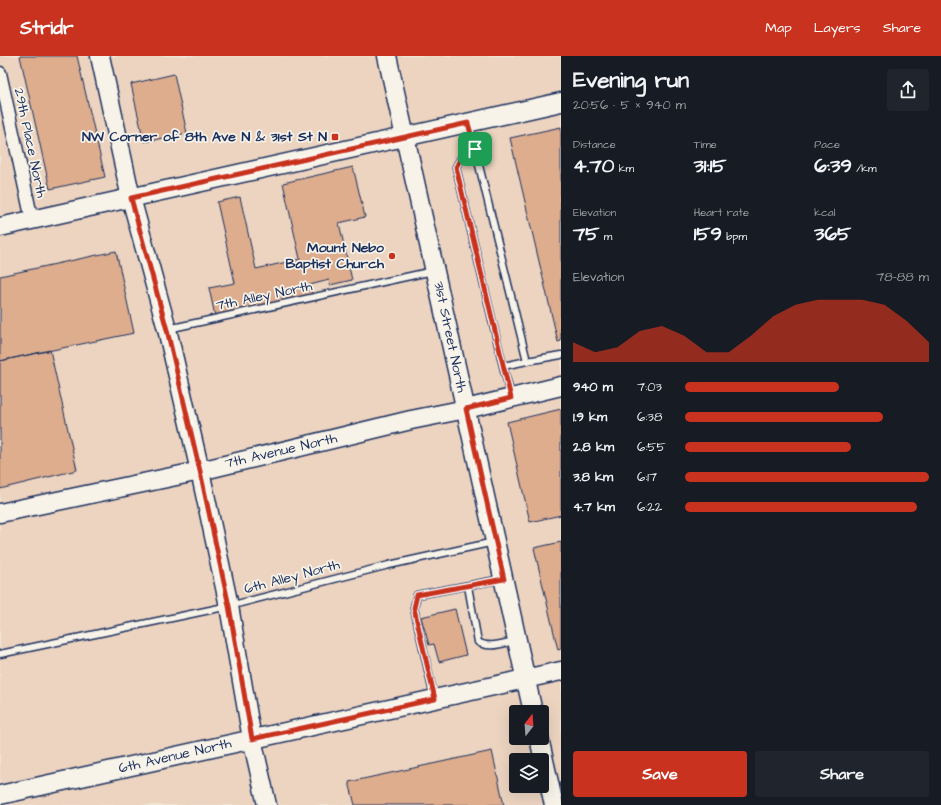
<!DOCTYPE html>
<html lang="en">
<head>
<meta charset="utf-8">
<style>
	body { margin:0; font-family:"Architects Daughter",sans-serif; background:#20242c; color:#f1f3f6; height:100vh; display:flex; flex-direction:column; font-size:15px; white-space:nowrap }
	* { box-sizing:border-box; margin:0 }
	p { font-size:13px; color:#9ea1a6 }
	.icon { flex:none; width:22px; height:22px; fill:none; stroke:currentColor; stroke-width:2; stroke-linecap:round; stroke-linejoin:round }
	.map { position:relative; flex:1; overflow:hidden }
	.drawer { display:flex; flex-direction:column; background:#171b24; width:380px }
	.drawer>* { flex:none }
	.needle { width:26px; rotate:17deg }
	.buttons { position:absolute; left:509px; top:649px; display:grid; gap:8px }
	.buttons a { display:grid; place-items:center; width:40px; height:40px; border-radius:4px; background:#171b24; box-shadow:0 4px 16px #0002; font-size:20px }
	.pin { position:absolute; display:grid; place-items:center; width:34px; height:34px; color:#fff; margin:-17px; border-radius:8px; box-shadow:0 2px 6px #0006 }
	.round { display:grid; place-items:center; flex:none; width:42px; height:42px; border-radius:4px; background:#20242c }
	.headline { display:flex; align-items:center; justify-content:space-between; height:68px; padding:0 12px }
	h1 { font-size:22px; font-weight:700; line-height:30px }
	.figures { display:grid; grid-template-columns:repeat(3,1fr); gap:6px; height:68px; padding:4px 12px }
	.figures div { display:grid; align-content:center }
	.figures b { font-size:20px; font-weight:700 }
	.figures small { font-size:11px; font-weight:400 }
	.figures p { font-size:11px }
	.chart { height:112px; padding:8px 12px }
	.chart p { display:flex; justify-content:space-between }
	.chart svg { width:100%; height:72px; margin-top:4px; fill:#c8321e; opacity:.7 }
	.cta { display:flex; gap:8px; margin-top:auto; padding:8px 12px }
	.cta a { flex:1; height:46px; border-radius:4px; background:#c8321e; color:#fff; font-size:16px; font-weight:700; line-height:46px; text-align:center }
	.cta a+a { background:#20242c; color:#f1f3f6 }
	ul { padding:0 12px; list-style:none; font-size:13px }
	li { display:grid; grid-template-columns:64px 48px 1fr; align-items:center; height:30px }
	li i { height:10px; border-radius:5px; background:#c8321e }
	header { display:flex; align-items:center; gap:24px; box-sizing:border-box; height:56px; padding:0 20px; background:#c8321e; color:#fff }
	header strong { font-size:19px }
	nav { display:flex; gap:22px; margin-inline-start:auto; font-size:14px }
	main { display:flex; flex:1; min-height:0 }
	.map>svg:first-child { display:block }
	.built { fill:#ecd4c0; fill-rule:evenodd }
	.building { fill:#ddad8e; stroke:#1b2f5e }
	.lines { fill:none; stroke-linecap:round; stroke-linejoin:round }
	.lane-casing { stroke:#1b2f5e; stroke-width:9 }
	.street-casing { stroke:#1b2f5e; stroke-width:15 }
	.secondary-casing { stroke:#1b2f5e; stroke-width:21 }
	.lane { stroke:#f7f3e8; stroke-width:6 }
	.street { stroke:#f7f3e8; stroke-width:12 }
	.secondary { stroke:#f7f3e8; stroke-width:18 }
	.route-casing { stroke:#fff; stroke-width:8 }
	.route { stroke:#c8321e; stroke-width:5 }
	.poi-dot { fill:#c8321e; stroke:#f7f3e8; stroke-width:1.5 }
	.labels { text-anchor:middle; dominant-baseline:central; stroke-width:3.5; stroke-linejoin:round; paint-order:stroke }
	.poi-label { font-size:14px; font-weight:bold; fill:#1b2f5e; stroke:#f7f3e8; text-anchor:end }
	.street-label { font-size:14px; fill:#1b2f5e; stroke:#f7f3e8 }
</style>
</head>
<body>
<header>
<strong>Stridr</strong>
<nav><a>Map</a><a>Layers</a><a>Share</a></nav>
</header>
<main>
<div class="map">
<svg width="561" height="749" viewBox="0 0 561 749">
	<rect width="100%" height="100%" fill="#f2e5d6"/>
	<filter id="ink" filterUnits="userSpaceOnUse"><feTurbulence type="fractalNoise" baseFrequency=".025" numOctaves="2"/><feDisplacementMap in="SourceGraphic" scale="8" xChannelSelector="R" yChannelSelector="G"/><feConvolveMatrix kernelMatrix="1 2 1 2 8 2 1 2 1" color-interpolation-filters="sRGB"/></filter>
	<g filter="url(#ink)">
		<!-- built -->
		<path class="built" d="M0 0H561V749H0ZM516 656H542V682H516ZM516 704H542V730H516Z"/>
		<!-- building -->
		<path class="building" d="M20 0H77L105 121 50 133Z
			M174 18 187 77 144 86 131 28Z
			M561 71V285L558 286 510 82Z
			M353 111 365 161 339 167 352 224 330 229 329 224 310 229 312 238 215 260 209 232 235 227 217 146 240 141 256 213 300 203 283 127Z
			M116 195 134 277 0 305V220Z
			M50 294 77 414 0 433V305Z
			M561 353V459L530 466 507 366Z
			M561 486V593L558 594 534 492Z
			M455 553 466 599 439 606 434 588 429 589 421 561Z
			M492 695 504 749H355L349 726Z"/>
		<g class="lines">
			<!-- lane casing -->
			<g class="lane-casing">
				<path id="lane" d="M468 68 475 93
					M168 273 433 215
					M527 305 561 299
					M503 310 527 305 475 93 464 97 456 111 503 310 511 340
					M468 530 478 586C489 593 503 587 515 585
					M0 598 229 550 389 509 494 486
					M434 641 414 552 417 539 502 523"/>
			</g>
			<!-- street casing -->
			<g class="street-casing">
				<path id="street" d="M0 17 32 164"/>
			</g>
			<!-- secondary casing -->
			<g class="secondary-casing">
				<path id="secondary" d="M100 0 131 142 167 273 200 415 229 550 252 683 267 749
					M387 0 533 656
					M0 171 561 46
					M0 457 200 415 411 364 466 353 561 330
					M539 682 554 749
					M0 739 561 615"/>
			</g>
			<!-- lane -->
			<use href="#lane" class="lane"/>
			<!-- street -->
			<use href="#street" class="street"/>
			<!-- secondary -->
			<use href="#secondary" class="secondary"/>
		</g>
	</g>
	<g class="lines" filter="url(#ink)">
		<!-- route casing -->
		<g class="route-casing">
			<path id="route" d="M468 67 475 93 464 97 456 111 511 342 466 353 504 523 417 539 414 552 435 643 252 683 229 550 200 415 167 274 131 142Z"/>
		</g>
		<!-- route -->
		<use href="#route" class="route"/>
	</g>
	<!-- markers -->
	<g class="poi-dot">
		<rect x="331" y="77" width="8" height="8" rx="2"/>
		<circle cx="392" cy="200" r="4"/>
	</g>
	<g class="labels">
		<!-- poi labels -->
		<g class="poi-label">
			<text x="327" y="81">NW Corner of 8th Ave N &amp; 31st St N</text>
			<text x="384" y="192">Mount Nebo<tspan x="384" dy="16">Baptist Church</tspan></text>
		</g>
		<!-- street labels -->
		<g class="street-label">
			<text transform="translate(30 87) rotate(78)">29th Place North</text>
			<text transform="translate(264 240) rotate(-12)">7th Alley North</text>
			<text transform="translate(450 281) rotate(78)">31st Street North</text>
			<text transform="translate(281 395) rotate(-13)">7th Avenue North</text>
			<text transform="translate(292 521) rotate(-15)">6th Alley North</text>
			<text transform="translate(175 700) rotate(-13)">6th Avenue North</text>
		</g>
	</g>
</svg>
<div class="buttons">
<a><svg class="needle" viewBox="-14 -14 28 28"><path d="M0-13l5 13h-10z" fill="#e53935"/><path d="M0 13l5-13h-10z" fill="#9ea1a6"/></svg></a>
<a><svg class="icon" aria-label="layers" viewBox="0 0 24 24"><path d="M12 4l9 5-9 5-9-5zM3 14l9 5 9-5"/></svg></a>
</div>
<div class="pin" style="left:475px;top:93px;background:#1e9e55"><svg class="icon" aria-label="arrive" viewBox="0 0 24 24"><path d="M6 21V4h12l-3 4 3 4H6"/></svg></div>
</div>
<section class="drawer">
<div class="headline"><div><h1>Evening run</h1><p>20:56 · 5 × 940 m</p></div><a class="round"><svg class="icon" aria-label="share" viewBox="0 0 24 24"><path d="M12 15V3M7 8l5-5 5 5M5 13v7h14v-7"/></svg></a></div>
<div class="figures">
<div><p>Distance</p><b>4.70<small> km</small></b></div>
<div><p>Time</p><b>31:15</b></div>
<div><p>Pace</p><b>6:39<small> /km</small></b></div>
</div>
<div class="figures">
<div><p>Elevation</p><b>75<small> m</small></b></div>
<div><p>Heart rate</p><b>159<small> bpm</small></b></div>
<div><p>kcal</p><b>365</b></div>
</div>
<div class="chart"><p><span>Elevation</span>78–88 m</p>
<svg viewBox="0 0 160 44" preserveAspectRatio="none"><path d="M0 44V32L10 38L20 35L30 25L40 22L50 28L60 38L70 38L80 28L90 16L100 9L110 6L120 6L130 6L140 9L150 19L160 32V44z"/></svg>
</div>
<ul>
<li><b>940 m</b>7:03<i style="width:63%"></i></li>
<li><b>1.9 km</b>6:38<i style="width:81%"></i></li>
<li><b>2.8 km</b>6:55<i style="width:68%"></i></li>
<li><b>3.8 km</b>6:17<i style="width:100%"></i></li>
<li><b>4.7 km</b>6:22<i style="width:95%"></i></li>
</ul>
<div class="cta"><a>Save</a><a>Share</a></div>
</section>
</main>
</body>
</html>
